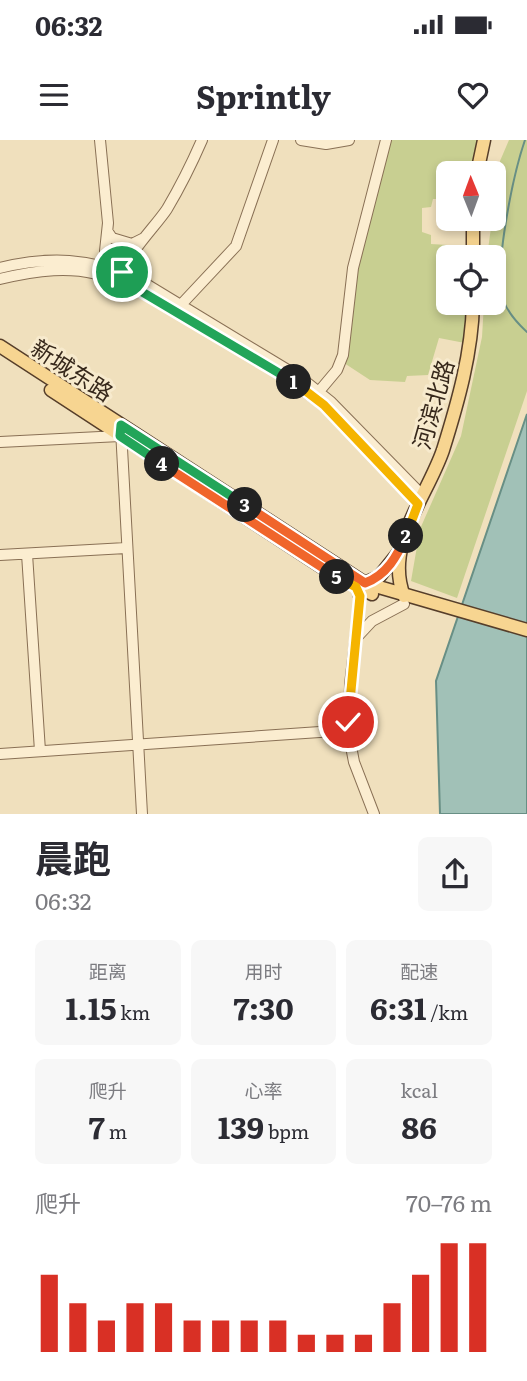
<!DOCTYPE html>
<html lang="zh">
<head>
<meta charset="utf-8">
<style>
	body { margin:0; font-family:Literata,"Noto Sans SC",serif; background:#f7f7f7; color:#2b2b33; height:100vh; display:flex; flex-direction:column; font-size:26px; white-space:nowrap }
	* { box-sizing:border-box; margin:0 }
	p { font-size:23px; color:#7c7c81 }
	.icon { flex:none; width:38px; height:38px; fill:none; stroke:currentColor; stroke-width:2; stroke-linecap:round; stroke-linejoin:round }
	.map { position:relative; height:674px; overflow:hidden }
	.drawer { display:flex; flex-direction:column; background:#fff; flex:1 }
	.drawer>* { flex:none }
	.needle { width:46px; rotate:359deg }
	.controls { position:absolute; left:436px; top:21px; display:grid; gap:14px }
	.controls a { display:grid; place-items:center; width:70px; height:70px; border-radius:10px; background:#fff; box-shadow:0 4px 10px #0003; font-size:35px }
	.pin { position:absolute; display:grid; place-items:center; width:60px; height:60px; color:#fff; margin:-30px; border:4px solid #fff; border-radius:50%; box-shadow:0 2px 7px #0007 }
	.km { position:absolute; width:35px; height:35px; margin:-18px; border-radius:50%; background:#222; color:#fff; font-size:19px; line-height:35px; text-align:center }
	.round { display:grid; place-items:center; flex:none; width:74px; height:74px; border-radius:10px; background:#f7f7f7 }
	.summary { display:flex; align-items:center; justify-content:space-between; height:119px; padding:0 35px }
	h1 { font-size:38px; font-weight:700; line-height:52px }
	.figures { display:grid; grid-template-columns:repeat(3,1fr); gap:10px; height:119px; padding:7px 35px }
	.figures div { display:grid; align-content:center; border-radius:10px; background:#f7f7f7; text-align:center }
	.figures b { font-size:30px; font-weight:700 }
	.figures small { font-size:19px; font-weight:400 }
	.figures p { font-size:19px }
	.chart { height:196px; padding:14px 35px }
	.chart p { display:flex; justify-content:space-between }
	.chart svg { width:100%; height:126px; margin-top:7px; stroke:#d93025; stroke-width:6 }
	.status { display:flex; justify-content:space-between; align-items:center; height:49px; padding:0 35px; background:#fff; direction:ltr }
	.status svg { height:19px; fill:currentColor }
	header { display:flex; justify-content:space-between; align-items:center; height:91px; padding:0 35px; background:#fff; font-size:32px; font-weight:700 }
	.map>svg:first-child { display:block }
	.green { fill:#c8cf91 }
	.water { fill:#a1c1b7; stroke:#688f85; stroke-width:2 }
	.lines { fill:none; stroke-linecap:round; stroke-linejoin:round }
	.stream { stroke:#688f85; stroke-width:2 }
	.minor-casing { stroke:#897055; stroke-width:12 }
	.major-casing { stroke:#563e2a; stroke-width:15 }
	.minor { stroke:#fbedd0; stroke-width:10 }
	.major { stroke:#f7d591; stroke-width:12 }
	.split-1-casing { stroke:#fff; stroke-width:14 }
	.split-2-casing { stroke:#fff; stroke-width:14 }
	.split-3-casing { stroke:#fff; stroke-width:14 }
	.split-4-casing { stroke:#fff; stroke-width:14 }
	.split-5-casing { stroke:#fff; stroke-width:14 }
	.split-6-casing { stroke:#fff; stroke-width:14 }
	.split-1 { stroke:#22a559; stroke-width:9 }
	.split-2 { stroke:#f5b400; stroke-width:9 }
	.split-3 { stroke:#f0652b; stroke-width:9 }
	.split-4 { stroke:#22a559; stroke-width:9 }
	.split-5 { stroke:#f0652b; stroke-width:9 }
	.split-6 { stroke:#f5b400; stroke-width:9 }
	.labels { text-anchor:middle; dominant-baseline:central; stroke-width:6; stroke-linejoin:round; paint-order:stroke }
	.street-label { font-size:23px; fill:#37281b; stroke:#f7eacd }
</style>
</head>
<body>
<div class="status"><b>06:32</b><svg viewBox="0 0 49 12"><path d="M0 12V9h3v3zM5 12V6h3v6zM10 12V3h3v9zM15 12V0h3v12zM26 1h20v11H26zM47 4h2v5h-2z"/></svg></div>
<header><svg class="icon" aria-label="menu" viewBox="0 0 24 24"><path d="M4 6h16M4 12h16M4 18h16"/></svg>Sprintly<svg class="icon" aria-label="heart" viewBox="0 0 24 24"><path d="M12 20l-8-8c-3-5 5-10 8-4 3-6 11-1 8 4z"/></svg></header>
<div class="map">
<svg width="527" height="674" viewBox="0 0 527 674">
	<rect width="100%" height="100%" fill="#f0e0bd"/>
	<!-- green -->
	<path class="green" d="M386 0H484L478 33H448V59H433L431 67 422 68V92L431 95V104L448 105 473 114V117H448V163H473L470 204 439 198 428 235 407 236 405 242 370 240 341 221 349 152Z
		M509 0H527V251L457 458 411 441 420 389 461 296 482 197 484 163H494V117H487L500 21Z"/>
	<!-- water -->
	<path class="water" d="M527 274V674H440L436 541Z"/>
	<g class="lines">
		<!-- stream -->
		<path class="stream" d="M525 0C514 32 492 132 504 162 509 174 517 183 527 192"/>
		<!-- minor casing -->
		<g class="minor-casing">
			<path id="minor" d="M100 0 108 83 105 111 120 130
				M301 0 326 4 349 0
				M108 92 112 98 132 104 144 98
				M0 128C49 116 90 118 136 138L301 238 331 262 422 355
				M122 138C123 118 156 86 167 69 180 47 192 23 202 0
				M0 139C83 119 111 133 181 174
				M177 169 236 106 273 0
				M255 216 324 265 418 364
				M316 255 337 230 343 215 353 128 386 0
				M121 290 142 674
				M0 302 120 296
				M27 414 40 611
				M0 415 126 408
				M356 447 360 461 350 544 349 596 354 622 374 674
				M358 496 372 481 404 464
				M0 614 349 590"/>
		</g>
		<!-- major casing -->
		<g class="major-casing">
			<path id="major" d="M477 33 484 0
				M473 79V117
				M0 206 365 443 527 490
				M51 250 331 433 372 454
				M365 443 379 437 399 412
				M404 456C384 405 427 357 443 310 458 262 472 213 473 163"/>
		</g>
		<!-- minor -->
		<use href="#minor" class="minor"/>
		<!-- major -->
		<use href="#major" class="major"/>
	</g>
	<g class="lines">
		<!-- split-1 casing -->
		<g class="split-1-casing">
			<path id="split-1" d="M122 132V140L294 242"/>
		</g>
		<!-- split-2 casing -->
		<g class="split-2-casing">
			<path id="split-2" d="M294 242 324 265 418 364 406 396"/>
		</g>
		<!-- split-3 casing -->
		<g class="split-3-casing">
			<path id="split-3" d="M245 365 365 443C387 435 397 416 406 396"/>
		</g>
		<!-- split-4 casing -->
		<g class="split-4-casing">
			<path id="split-4" d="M162 324 120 296 121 285 245 365"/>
		</g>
		<!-- split-5 casing -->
		<g class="split-5-casing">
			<path id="split-5" d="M162 324 337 437"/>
		</g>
		<!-- split-6 casing -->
		<g class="split-6-casing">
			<path id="split-6" d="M337 437 356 447 360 456 348 582"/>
		</g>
		<!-- split-1 -->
		<use href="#split-1" class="split-1"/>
		<!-- split-2 -->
		<use href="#split-2" class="split-2"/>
		<!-- split-3 -->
		<use href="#split-3" class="split-3"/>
		<!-- split-4 -->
		<use href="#split-4" class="split-4"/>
		<!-- split-5 -->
		<use href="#split-5" class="split-5"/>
		<!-- split-6 -->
		<use href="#split-6" class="split-6"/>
	</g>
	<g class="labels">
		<!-- street labels -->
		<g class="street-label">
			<text transform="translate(73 229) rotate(33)">新城东路</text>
			<text transform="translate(432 264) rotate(-74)">河滨北路</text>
		</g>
	</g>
</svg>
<div class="controls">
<a><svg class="needle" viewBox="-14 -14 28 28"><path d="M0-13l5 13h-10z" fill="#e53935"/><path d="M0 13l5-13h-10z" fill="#7c7c81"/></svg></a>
<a><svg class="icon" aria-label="locate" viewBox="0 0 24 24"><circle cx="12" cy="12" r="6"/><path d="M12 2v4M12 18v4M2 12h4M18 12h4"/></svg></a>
</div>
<div class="pin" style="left:122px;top:132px;background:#1e9e55"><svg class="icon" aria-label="arrive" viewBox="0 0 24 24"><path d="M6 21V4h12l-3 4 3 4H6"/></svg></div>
<div class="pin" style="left:348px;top:582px;background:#d93025"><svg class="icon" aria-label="check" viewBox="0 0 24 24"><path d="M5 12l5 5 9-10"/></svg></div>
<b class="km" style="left:294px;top:242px">1</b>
<b class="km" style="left:406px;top:396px">2</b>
<b class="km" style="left:245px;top:365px">3</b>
<b class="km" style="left:162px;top:324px">4</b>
<b class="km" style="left:337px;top:437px">5</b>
</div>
<section class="drawer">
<div class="summary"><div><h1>晨跑</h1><p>06:32</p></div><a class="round"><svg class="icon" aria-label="share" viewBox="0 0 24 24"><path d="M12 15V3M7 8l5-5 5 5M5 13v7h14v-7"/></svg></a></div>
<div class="figures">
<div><p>距离</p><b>1.15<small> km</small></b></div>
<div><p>用时</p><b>7:30</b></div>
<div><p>配速</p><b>6:31<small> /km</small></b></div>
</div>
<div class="figures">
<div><p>爬升</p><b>7<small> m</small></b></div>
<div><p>心率</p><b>139<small> bpm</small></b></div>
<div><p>kcal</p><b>86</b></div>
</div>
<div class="chart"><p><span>爬升</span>70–76 m</p>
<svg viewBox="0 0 160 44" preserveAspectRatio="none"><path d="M5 44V17M15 44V27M25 44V33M35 44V27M45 44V27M55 44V33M65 44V33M75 44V33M85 44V33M95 44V38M105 44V38M115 44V38M125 44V27M135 44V17M145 44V6M155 44V6"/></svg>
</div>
</section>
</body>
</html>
